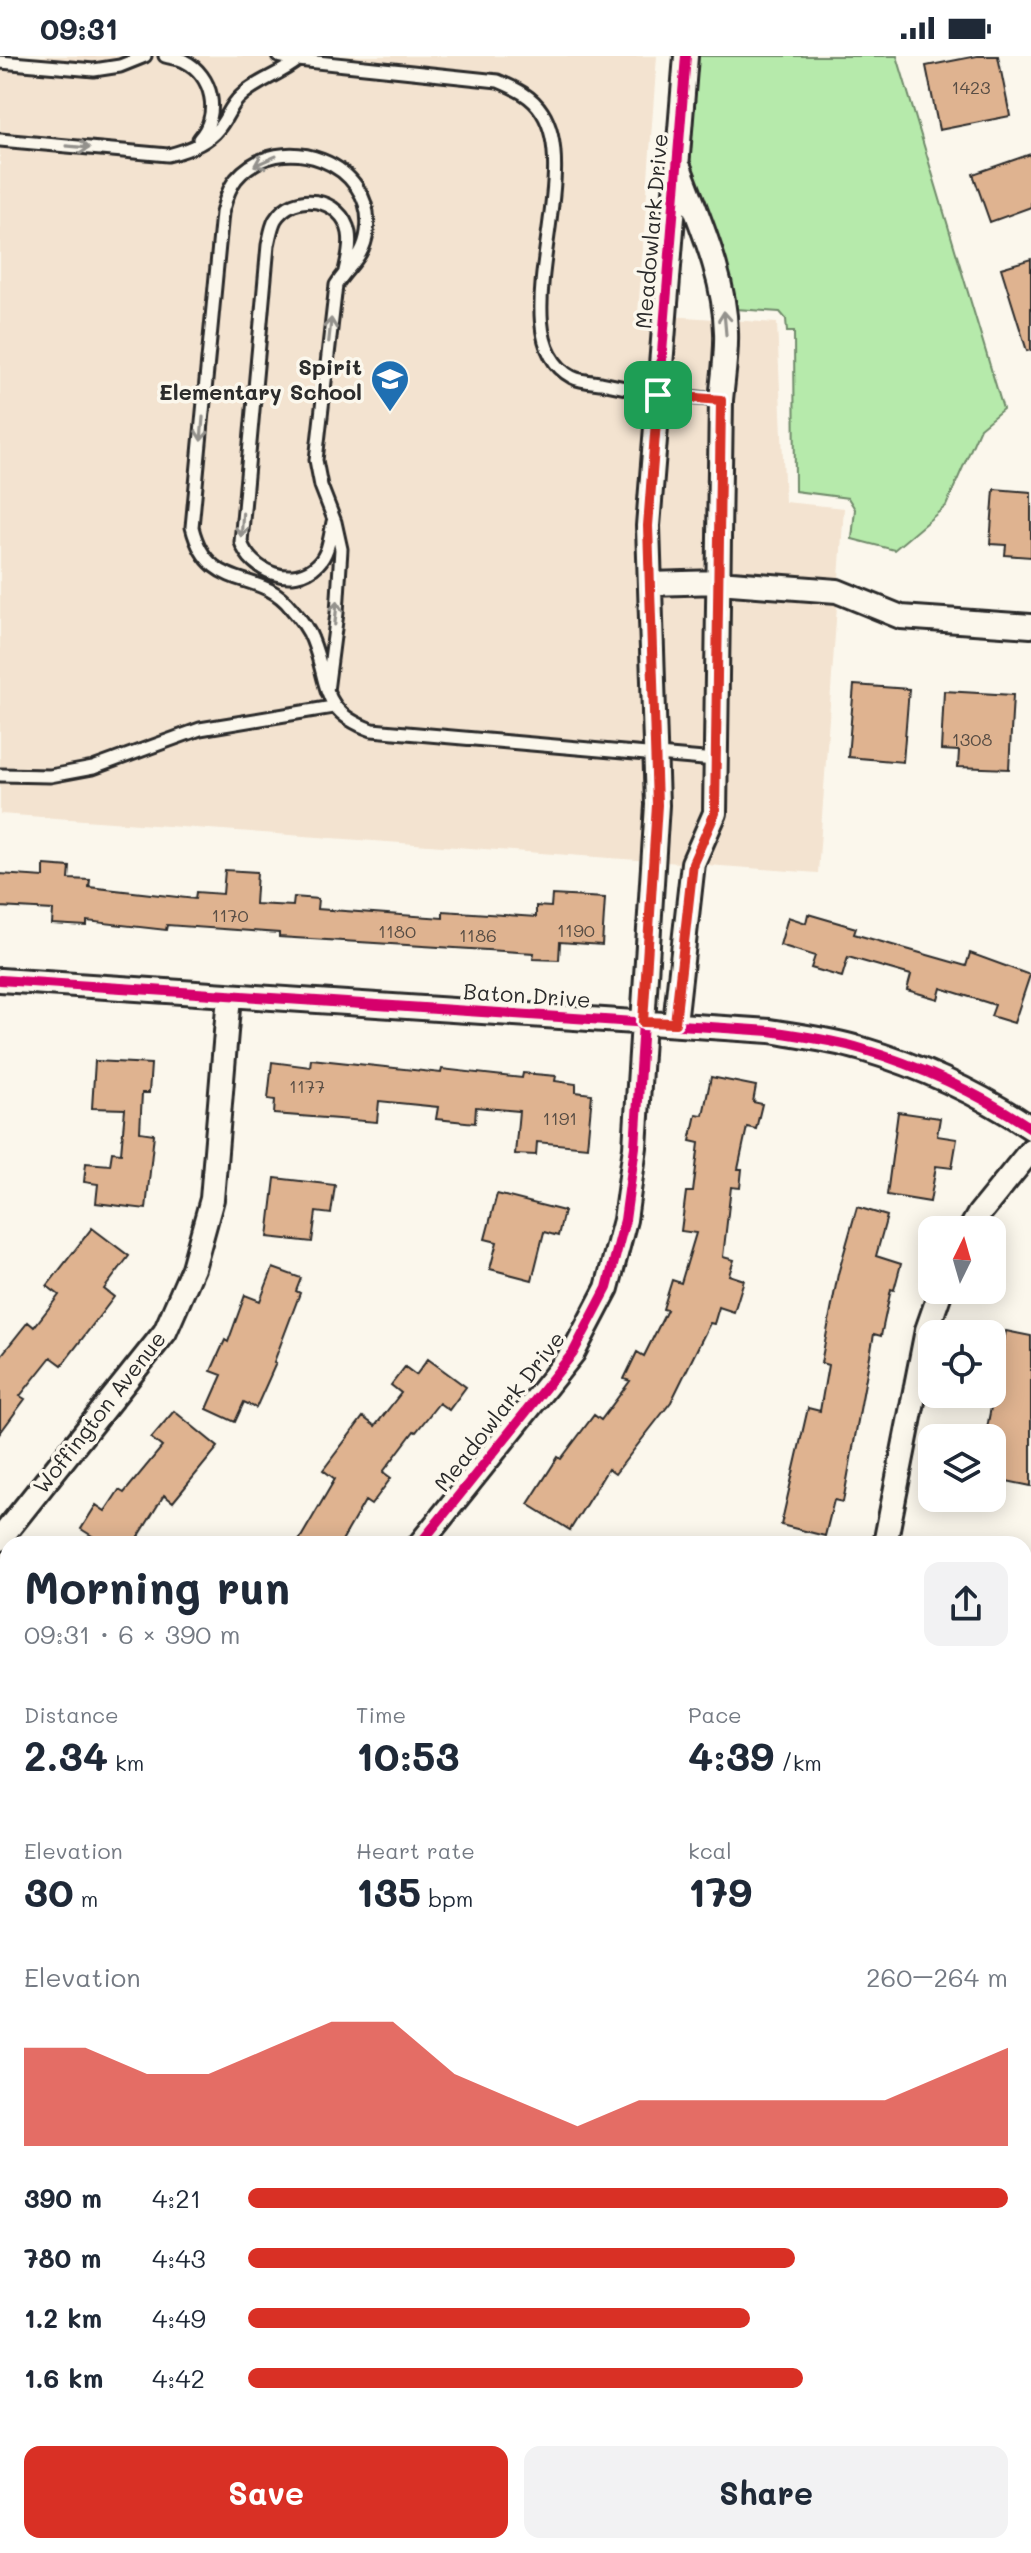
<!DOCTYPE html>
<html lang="en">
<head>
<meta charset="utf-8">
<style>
	body { margin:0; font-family:Mali,sans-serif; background:#f2f2f3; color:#1f2937; height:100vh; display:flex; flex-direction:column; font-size:30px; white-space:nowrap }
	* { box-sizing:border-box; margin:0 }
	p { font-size:26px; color:#747a83 }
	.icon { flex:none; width:44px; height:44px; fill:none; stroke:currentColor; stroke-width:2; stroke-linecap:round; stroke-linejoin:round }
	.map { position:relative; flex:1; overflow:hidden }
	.sheet { position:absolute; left:0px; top:1480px; width:1032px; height:1018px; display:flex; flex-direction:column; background:#fff; border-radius:24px 24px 0 0; box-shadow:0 4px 20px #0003 }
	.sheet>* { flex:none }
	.needle { width:52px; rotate:5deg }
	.controls { position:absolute; left:918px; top:1160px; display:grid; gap:16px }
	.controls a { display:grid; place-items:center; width:88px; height:88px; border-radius:16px; background:#fff; box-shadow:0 4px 20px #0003; font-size:40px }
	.pin { position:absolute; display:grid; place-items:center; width:68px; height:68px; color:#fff; margin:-34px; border-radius:16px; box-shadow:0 4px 12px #0006 }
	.round { display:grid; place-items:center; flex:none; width:84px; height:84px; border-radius:16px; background:#f2f2f3 }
	.headline { display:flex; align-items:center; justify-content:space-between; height:136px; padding:0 24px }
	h1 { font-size:44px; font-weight:800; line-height:60px }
	.metrics { display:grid; grid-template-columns:repeat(3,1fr); gap:12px; height:136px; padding:8px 24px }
	.metrics div { display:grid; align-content:center }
	.metrics b { font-size:40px; font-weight:800 }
	.metrics small { font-size:22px; font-weight:400 }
	.metrics p { font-size:22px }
	.chart { height:224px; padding:16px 24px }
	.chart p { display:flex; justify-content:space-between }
	.chart svg { width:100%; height:144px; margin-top:8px; fill:#d93025; opacity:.7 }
	.cta { display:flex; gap:16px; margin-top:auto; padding:16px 24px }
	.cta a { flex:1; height:92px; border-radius:16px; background:#d93025; color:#fff; font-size:32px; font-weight:800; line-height:92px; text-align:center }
	.cta a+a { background:#f2f2f3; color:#1f2937 }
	ul { padding:0 24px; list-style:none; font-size:26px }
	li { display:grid; grid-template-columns:128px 96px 1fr; align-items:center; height:60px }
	li i { height:20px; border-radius:10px; background:#d93025 }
	.status { display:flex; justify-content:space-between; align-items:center; height:56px; padding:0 40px; background:#fff; direction:ltr }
	.status svg { height:22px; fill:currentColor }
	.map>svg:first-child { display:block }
	.built { fill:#f3e3d0 }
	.green { fill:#b6eaab; stroke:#708a6b; stroke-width:2 }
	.building { fill:#dfb390; stroke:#2b2b2b; stroke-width:2 }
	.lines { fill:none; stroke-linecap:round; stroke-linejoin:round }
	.lane-casing { stroke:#2b2b2b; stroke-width:17 }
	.street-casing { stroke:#2b2b2b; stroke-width:28 }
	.secondary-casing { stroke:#2b2b2b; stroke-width:38 }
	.lane { stroke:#fbf7ec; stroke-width:11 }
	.street { stroke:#fbf7ec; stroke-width:22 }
	.secondary { stroke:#fbf7ec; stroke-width:32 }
	.cycleway-casing { stroke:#fbf7ec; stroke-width:15 }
	.cycleway { stroke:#d6006c; stroke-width:10 }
	.oneway { stroke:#93918c }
	.route-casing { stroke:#fff; stroke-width:16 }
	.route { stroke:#d93025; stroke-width:10 }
	.labels { text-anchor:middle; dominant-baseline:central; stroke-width:7; stroke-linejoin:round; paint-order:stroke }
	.number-label { font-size:18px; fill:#584d44 }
	.street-label { font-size:22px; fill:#2b2b2b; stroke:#fbf7ec }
	.poi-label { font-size:22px; font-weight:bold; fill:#2b2b2b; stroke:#fbf7ec; text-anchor:end }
</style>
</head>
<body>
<div class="status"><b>09:31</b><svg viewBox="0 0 49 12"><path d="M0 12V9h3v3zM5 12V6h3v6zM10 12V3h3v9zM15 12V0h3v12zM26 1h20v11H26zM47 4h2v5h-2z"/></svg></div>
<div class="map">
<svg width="1031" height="2497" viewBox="0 0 1031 2497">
	<rect width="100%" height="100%" fill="#fbf7ec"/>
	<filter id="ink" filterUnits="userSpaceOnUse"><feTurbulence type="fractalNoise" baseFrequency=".0125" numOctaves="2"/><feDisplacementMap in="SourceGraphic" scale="16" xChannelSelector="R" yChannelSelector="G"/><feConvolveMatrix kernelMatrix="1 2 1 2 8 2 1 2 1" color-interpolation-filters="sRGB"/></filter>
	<g filter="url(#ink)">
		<!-- built -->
		<path class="built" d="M0 0H657L638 258 777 267 785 446 844 452 818 817 0 758Z"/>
		<!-- green -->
		<path class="green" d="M698 0H897L1003 353 980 372 946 450 894 494 852 483 855 453 848 442 795 435 794 276H787L786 263 780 256 736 253 722 194 689 101Z"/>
		<!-- building -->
		<path class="building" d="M977 0H998L1010 60 939 74 926 10Z
			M1031 98V151L990 166 973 118Z
			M1031 203V294L1027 295 1001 212Z
			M994 433 1031 436V501L1005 499 1006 489 990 488Z
			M854 629 909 633 903 706 848 701Z
			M944 635 1013 639 1009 713 958 711 959 695 941 694Z
			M44 809 70 811 69 823 90 824 89 831 195 843 196 836 223 838 225 814 257 816 255 848 293 850 294 841 318 843 317 853 443 862V855L536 861V850L551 851 552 839 605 842 602 889 560 886 559 904 533 903 534 897 279 881V877L167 869 166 874 87 865V870L52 868 53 854 0 851V818L44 821Z
			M808 858 856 872 854 878 966 910 970 897 1030 919 1014 967 991 960 995 949 941 932 938 943 907 934 911 919 848 901 842 921 811 912 815 900 780 889 788 861 806 867Z
			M311 1003 441 1017 442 1013 522 1022 523 1017 556 1020 555 1025 576 1028V1036L592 1038 587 1091 537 1086 536 1099 515 1098 519 1055 476 1051 475 1067 436 1063 438 1051 379 1045 377 1066 274 1058 275 1044 268 1043 272 1006 310 1011Z
			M95 1005 151 1008 149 1037H142L140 1076 154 1078 146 1153 96 1147 98 1128 84 1126 86 1107 110 1109 112 1096 121 1097 125 1053 92 1052Z
			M711 1021 756 1030 753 1046 762 1048 756 1073 747 1071 738 1113H742L740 1132 731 1131 723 1201 734 1204 729 1219 744 1224 734 1256 719 1251 714 1268 710 1267 671 1346 615 1418 608 1413 570 1474 528 1448 558 1401 561 1403 594 1359 601 1364 630 1325 624 1323 637 1296 644 1300 667 1254 663 1253 672 1224 681 1227 696 1177 681 1175 686 1136H693L699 1087 690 1085 696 1058 703 1059Z
			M898 1056 940 1062 937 1080 957 1083 952 1112 936 1110 930 1146 887 1139Z
			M275 1122 335 1129 331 1158 316 1156 312 1186 268 1181Z
			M497 1138 564 1155 558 1180 544 1176 532 1224 490 1213 497 1186 485 1183Z
			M857 1151 887 1160 876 1200 901 1208 894 1234 891 1233 881 1280 874 1278 843 1446 834 1444 825 1480 781 1469 808 1352 820 1355 828 1309 821 1307 838 1218Z
			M92 1172 129 1200 104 1233 114 1241 62 1309 51 1301 20 1340 25 1343 0 1377V1301L28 1266 34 1271 59 1239 47 1230Z
			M273 1212 301 1222 296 1235 300 1237 274 1306 276 1307 256 1352 244 1346 235 1366 207 1353 222 1319 211 1315 225 1284 228 1286 245 1239 260 1245Z
			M1006 1275 1031 1280V1430L992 1422V1382H985Z
			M428 1303 466 1331 449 1354 439 1347 416 1376 414 1375 383 1416 391 1422 371 1449 365 1445 340 1488H297L335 1423 323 1414 363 1361 375 1370 401 1337 391 1329 405 1311 416 1319Z
			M174 1355 218 1391 173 1446 164 1439 134 1488H105L81 1473 96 1449 105 1455 119 1434 124 1437 162 1391 151 1382Z"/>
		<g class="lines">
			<!-- lane casing -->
			<g class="lane-casing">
				<path id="lane" d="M165 0C171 2 179 2 184 5 213 19 221 59 199 83
					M278 0 298 4 498 25C515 32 532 40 542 56 585 122 498 281 572 321 579 325 592 326 601 327 641 336 680 341 721 344
					M0 6 94 14 120 10 145 0
					M0 84 168 99C185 95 207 87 218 73 227 63 230 50 240 41 257 24 280 19 298 4
					M333 466C330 480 329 497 318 508 293 533 251 516 241 486L268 189C270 181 271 172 275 164 293 134 342 141 349 177 351 189 348 202 345 215
					M327 635 337 557 341 493 335 466 321 430 316 404 336 229C348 210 364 201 367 176 377 107 280 71 236 123 228 133 225 146 222 157L192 471C209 539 259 511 291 552 299 561 308 572 312 583 330 627 318 655 372 674L715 704
					M0 719 50 720 93 712 200 673 333 651"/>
			</g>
			<!-- street casing -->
			<g class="street-casing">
				<path id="street" d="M650 528 718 526 837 535 901 561 1031 570
					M0 924 770 975C801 980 833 984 862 993 923 1011 978 1037 1031 1072
					M675 967 693 807 715 757 721 344C723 322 727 298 726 276 725 220 699 165 680 113
					M970 1174 979 1158 1031 1094
					M0 1483 165 1276 193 1212 212 1143 229 940
					M420 1488 573 1297 607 1232 625 1164 635 1091 657 749 648 470 686 0
					M885 1488 927 1274 941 1234
					M1024 1809 1031 1815
					M0 2286 8 2291
					M0 2388 8 2378
					M281 2490 291 2497
					M334 2497 339 2490"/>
			</g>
			<!-- secondary casing -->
			<g class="secondary-casing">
				<path id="secondary" d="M0 1915 8 1918
					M1024 2194 1031 2188
					M808 2490 816 2497
					M765 2497 771 2490"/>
			</g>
			<!-- lane -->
			<use href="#lane" class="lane"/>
			<!-- street -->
			<use href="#street" class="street"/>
			<!-- secondary -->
			<use href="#secondary" class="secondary"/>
			<!-- cycleway casing -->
			<g class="cycleway-casing">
				<path id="cycleway" d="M0 924 770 975C801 980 833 984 862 993 923 1011 978 1037 1031 1072
					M420 1488 573 1297 607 1232 625 1164 635 1091 657 749 648 470 686 0"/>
			</g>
			<!-- cycleway -->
			<use href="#cycleway" class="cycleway"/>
		</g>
		<!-- one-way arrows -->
		<defs><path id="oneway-shaft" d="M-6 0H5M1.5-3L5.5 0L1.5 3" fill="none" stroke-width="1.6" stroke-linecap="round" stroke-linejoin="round" transform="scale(2)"/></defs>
		<g class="oneway">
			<use href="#oneway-shaft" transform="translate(78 91) rotate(5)"/>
			<use href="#oneway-shaft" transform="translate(265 105) rotate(156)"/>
			<use href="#oneway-shaft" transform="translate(725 267) rotate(-95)"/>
			<use href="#oneway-shaft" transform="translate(330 274) rotate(-84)"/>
			<use href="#oneway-shaft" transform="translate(202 373) rotate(95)"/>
			<use href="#oneway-shaft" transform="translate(242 469) rotate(93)"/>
			<use href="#oneway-shaft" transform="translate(336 557) rotate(-84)"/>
		</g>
	</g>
	<g class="lines" filter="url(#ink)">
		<!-- route casing -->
		<g class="route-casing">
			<path id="route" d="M658 339 721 344 715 757 693 807 675 967 643 966 657 749 648 470Z"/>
		</g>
		<!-- route -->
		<use href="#route" class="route"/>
	</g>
	<!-- icons -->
	<defs>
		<g id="school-pin" transform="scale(2)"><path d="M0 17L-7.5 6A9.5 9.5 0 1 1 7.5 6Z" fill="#1f6fb2" stroke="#fbf7ec"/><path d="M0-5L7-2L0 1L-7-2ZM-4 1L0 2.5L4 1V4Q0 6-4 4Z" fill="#fff"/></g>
	</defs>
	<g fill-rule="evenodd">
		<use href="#school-pin" x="390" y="323"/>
	</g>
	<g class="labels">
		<!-- number labels -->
		<g class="number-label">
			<text x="971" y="31">1423</text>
			<text x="972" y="683">1308</text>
			<text x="230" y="859">1170</text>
			<text x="576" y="874">1190</text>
			<text x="397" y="875">1180</text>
			<text x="478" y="879">1186</text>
			<text x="307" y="1030">1177</text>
			<text x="560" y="1062">1191</text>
		</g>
		<!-- street labels -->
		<g class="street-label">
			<text transform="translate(651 175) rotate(-85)">Meadowlark Drive</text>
			<text transform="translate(527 939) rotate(4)">Baton Drive</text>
			<text transform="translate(499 1355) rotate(-52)">Meadowlark Drive</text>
			<text transform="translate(99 1356) rotate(-52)">Woffington Avenue</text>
		</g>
		<!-- poi labels -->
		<g class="poi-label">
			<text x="362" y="310">Spirit<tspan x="362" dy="25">Elementary School</tspan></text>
		</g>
	</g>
</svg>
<div class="controls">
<a><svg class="needle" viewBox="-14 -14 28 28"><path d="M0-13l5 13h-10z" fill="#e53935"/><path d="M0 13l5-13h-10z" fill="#747a83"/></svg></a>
<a><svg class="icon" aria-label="locate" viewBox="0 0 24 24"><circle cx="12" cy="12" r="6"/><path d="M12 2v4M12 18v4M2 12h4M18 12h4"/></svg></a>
<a><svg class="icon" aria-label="layers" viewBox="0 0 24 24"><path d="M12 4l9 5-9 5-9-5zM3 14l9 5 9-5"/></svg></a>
</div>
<div class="pin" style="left:658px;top:339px;background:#1e9e55"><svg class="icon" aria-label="arrive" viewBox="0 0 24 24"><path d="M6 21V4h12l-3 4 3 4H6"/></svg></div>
<section class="sheet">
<div class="headline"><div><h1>Morning run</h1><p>09:31 · 6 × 390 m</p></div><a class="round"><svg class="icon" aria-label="share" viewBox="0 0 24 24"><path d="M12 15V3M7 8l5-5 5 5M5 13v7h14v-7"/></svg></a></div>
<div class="metrics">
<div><p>Distance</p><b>2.34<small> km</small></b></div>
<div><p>Time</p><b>10:53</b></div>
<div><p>Pace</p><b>4:39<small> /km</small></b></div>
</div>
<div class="metrics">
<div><p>Elevation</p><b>30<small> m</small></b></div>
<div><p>Heart rate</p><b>135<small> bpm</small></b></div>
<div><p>kcal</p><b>179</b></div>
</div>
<div class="chart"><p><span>Elevation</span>260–264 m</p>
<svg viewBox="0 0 160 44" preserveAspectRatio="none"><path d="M0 44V14L10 14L20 22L30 22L40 14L50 6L60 6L70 22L80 30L90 38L100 30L110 30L120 30L130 30L140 30L150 22L160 14V44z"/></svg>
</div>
<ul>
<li><b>390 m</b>4:21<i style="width:100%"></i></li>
<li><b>780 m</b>4:43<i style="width:72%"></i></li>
<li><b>1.2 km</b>4:49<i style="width:66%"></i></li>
<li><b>1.6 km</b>4:42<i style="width:73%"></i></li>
</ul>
<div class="cta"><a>Save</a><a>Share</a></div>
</section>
</div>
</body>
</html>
